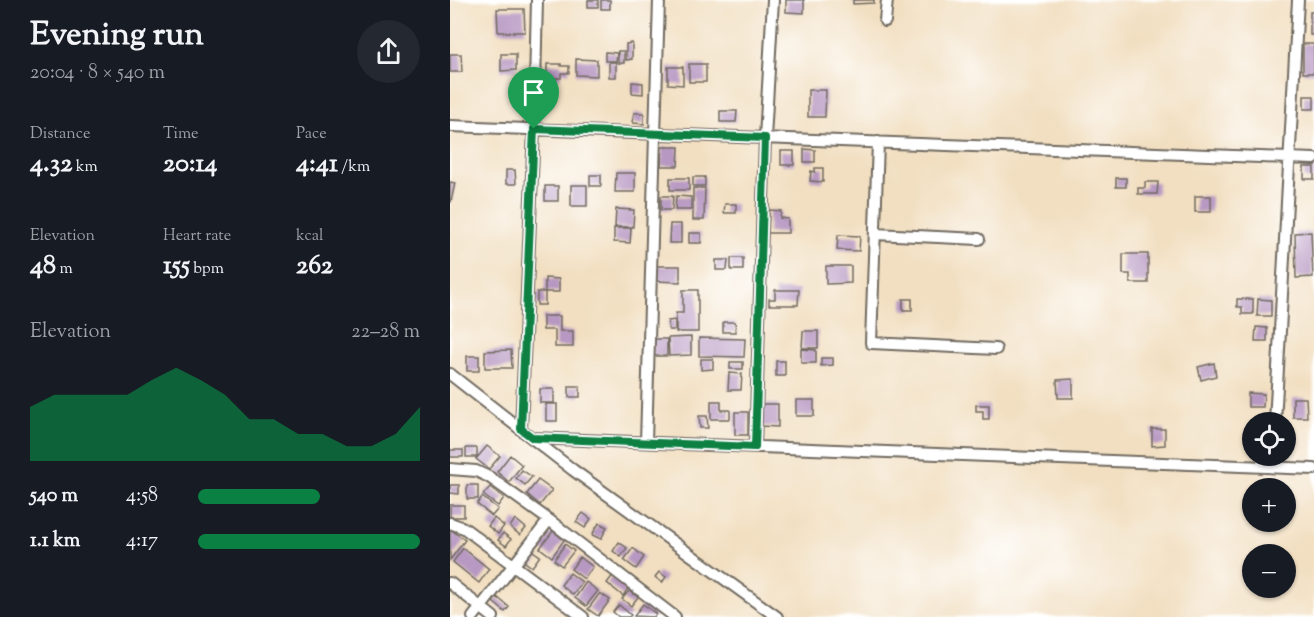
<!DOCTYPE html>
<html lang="en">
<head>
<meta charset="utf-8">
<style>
	body { margin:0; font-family:"Sorts Mill Goudy",serif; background:#242831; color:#f1f3f6; height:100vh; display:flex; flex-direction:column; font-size:22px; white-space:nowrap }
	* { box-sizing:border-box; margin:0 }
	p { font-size:20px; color:#9ea1a6 }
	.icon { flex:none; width:33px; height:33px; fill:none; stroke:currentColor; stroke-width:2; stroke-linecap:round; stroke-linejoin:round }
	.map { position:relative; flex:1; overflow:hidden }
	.details { display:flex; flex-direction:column; background:#171b24; width:450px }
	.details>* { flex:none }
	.fabs { position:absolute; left:792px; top:412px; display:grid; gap:12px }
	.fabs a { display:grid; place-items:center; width:54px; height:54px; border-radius:50%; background:#171b24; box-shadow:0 2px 4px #0004; font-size:30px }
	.pin { position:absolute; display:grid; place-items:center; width:51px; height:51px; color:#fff; margin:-62px -26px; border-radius:50% 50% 50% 0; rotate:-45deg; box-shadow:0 0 6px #0007 }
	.pin .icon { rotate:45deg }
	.round { display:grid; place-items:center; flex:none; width:63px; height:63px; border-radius:32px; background:#242831 }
	.summary { display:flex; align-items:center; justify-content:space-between; height:102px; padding:0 30px }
	h1 { font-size:33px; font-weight:700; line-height:45px }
	.figures { display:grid; grid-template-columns:repeat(3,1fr); gap:9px; height:102px; padding:6px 30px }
	.figures div { display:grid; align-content:center }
	.figures b { font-size:26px; font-weight:700 }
	.figures small { font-size:16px; font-weight:400 }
	.figures p { font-size:16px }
	.chart { height:168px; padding:12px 30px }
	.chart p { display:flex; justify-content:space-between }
	.chart svg { width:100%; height:108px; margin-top:6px; fill:#0b8043; opacity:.7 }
	ul { padding:0 30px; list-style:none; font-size:20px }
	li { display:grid; grid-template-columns:96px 72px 1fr; align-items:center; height:45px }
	li i { height:15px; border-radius:8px; background:#0b8043 }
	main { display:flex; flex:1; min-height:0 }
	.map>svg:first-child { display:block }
	.building { fill:#b798c2 }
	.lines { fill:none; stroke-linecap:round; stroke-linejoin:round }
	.minor-casing { stroke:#716a60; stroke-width:14 }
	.minor { stroke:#fff; stroke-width:10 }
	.route-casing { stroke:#fff; stroke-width:12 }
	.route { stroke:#0b8043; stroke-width:8 }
</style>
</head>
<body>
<main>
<section class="details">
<div class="summary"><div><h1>Evening run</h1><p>20:04 · 8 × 540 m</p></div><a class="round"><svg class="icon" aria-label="share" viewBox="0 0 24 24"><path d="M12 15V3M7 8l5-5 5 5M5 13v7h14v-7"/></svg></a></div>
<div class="figures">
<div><p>Distance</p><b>4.32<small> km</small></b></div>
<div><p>Time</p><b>20:14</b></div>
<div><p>Pace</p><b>4:41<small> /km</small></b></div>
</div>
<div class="figures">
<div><p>Elevation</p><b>48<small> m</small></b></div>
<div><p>Heart rate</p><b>155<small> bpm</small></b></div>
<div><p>kcal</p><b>262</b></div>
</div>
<div class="chart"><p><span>Elevation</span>22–28 m</p>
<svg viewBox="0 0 160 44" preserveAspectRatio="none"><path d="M0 44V22L10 17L20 17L30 17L40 17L50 11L60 6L70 11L80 17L90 27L100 27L110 33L120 33L130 38L140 38L150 33L160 22V44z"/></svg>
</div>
<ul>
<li><b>540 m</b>4:58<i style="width:55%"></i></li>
<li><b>1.1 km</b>4:17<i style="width:100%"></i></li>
</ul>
</section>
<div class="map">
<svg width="864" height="617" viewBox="0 0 864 617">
	<rect width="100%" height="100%" fill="#fff"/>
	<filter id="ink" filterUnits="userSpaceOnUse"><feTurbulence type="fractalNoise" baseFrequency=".0167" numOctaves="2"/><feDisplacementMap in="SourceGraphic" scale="12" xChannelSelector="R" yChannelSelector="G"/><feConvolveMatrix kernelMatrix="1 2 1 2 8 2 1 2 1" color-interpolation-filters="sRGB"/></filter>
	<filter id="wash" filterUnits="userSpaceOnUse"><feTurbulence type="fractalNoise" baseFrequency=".008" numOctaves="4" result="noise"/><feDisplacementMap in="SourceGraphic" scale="24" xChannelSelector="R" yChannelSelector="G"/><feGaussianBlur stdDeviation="1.35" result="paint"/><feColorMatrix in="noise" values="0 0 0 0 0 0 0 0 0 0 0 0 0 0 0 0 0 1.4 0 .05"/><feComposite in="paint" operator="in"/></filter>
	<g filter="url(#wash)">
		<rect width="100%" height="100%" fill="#f2dfc1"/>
		<g id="blocks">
			<!-- building -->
			<path class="building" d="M138 0H148V7H138Z
				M151 0H160V9H151Z
				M336 0H354V13L336 12Z
				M403 0H424V3L403 4Z
				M47 9H74L75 32H48Z
				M860 12H864V35H860Z
				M182 43V59L176 60V44Z
				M853 44H864V73H853Z
				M168 51H174V63H168Z
				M155 52 167 53 166 61H155Z
				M0 54H11L12 72H0Z
				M51 54H66V70L51 71Z
				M126 59 147 60V76L126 75Z
				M159 62H166V77H159Z
				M97 64H111V66H119V73H111V78H97Z
				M239 64H256V82H239Z
				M218 67H233V85L218 84Z
				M182 82 193 83V94L182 93Z
				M358 90H376L375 117H358Z
				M854 96H864V109H854Z
				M270 111H287L286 122H270Z
				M184 113H194V124L183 123Z
				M212 147H229L228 166H211Z
				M354 149 365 150V162H354Z
				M331 151H344V165H331Z
				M854 167H864V179H854Z
				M365 168H373V182L360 181 361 171 365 172Z
				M56 170H65L66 184H56Z
				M166 173H185V192H165Z
				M140 175H151V186H140Z
				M243 177H255V186H243Z
				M220 178H239V190H220Z
				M666 178H676V187H666Z
				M0 182 5 183 1 202H0Z
				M695 182H708L707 194H688V188H695Z
				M121 185H137V206H121Z
				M95 186H108V201H95Z
				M243 188H255L254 220H243Z
				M211 196H223L222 210H211Z
				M226 196 241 197V210H225Z
				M745 196H761V212H745Z
				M275 204H286V213H274Z
				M166 209 184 210 183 227H165Z
				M319 210 331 211 330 218 338 219V233H318Z
				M220 224H231V243H219Z
				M164 228H181L180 243 164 242Z
				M861 232 863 277 846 278 845 233Z
				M239 233H251V243H239Z
				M388 235 410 236 409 251 387 250Z
				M673 254H698V283H680V274H673Z
				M281 258H293V270H281Z
				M266 260H278L277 270H266Z
				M204 266H230V282L204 281Z
				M376 266H401V283L376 284Z
				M95 278 109 279V292H95Z
				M233 290H248V332H226V313H233Z
				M325 290H349L348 305H319V299H325Z
				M87 292H95V305H87Z
				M453 299H462V310H453Z
				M787 299H803V314H792V307H787Z
				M808 299 821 300V316H807Z
				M93 316H110V331H123V347H105V330H93Z
				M225 320V330H219L218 321Z
				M273 322H285L286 332H273Z
				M806 327 817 328V341H805Z
				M353 331H368V348H352Z
				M241 337V355L219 356 218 338Z
				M249 338 295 339 294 357 249 356Z
				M201 339H217V356H201Z
				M351 349 366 350V363H351Z
				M61 350 62 368H35V351Z
				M17 356H29V371H17Z
				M371 358H383V365L371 366Z
				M251 359H263V369L251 370Z
				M326 361H335V376H326Z
				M280 362H293V369H280Z
				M764 363 766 376 751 380 748 367Z
				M279 373 292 374 291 390H278Z
				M623 379V398H608L607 380Z
				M119 386H130V397H119Z
				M90 389H104V403H90Z
				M798 393 814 394 813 407H798Z
				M843 398H856L857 417H843Z
				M346 400H364V416H346Z
				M261 401H271V410H280V419H261Z
				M96 404H107V421H96Z
				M310 404H328V427L310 426Z
				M526 405H539V419H533V411H526Z
				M285 412H298V435H285Z
				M249 416H257L258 428H250Z
				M702 429H715V445L702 446Z
				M37 446 50 456 39 469 26 459Z
				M16 448H27V457H16Z
				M0 450H13V457H0Z
				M60 455 72 465 59 482 47 472Z
				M72 470 82 477 75 485 66 478Z
				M88 480 102 490 90 505 77 494Z
				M0 485H9V494L0 493Z
				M17 485H28V499H17Z
				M40 487 54 498 48 506 33 495Z
				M32 497 48 509 42 516 27 504Z
				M0 505H14V517H0Z
				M133 513 141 519 135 528 126 522Z
				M44 518 54 526 48 534 38 526Z
				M65 519 76 528 70 535 60 527Z
				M149 523 157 527 151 539 142 535Z
				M0 529 15 540 0 560Z
				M103 531 114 540 102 557 90 548Z
				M53 533 61 539 56 546 48 540Z
				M169 542 177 548 171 557 163 551Z
				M115 544 124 551 112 566 104 560Z
				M13 548 39 569 29 583 3 562Z
				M183 548 194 557 186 569 174 560Z
				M80 549 90 556 82 567 72 560Z
				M130 557 143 567 134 579 121 569Z
				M209 572 216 577 212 583 205 577Z
				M120 573 132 582 123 595 111 585Z
				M163 575 179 587 173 596 157 583Z
				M136 582 148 591 136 606 125 598Z
				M179 591 188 597 181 606 172 599Z
				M150 593 160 600 148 616 138 609Z
				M47 597 59 607 55 612 43 602Z
				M193 604 206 614 204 617 184 616Z
				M169 605 181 615 179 617H169L163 612Z"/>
		</g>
	</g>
	<g filter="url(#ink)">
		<use href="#blocks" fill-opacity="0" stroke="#716a60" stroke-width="1.5"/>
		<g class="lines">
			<!-- minor casing -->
			<g class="minor-casing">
				<path id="minor" d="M435 21 437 0
					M0 126 864 159
					M428 142 421 343 546 349
					M425 234 529 239
					M0 374 123 470 327 617
					M825 423 848 0
					M71 429 84 129 87 0
					M83 438 864 469
					M196 442 209 0
					M305 447 315 138 323 0
					M0 469 26 471 39 477 99 520 225 617
					M0 523 14 528 133 617
					M0 583 43 617
					M23 617 99 520"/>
			</g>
			<!-- minor -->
			<use href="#minor" class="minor"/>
		</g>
	</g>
	<g class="lines" filter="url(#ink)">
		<!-- route casing -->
		<g class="route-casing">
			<path id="route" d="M84 129 315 138 305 447 83 438 71 429Z"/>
		</g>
		<!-- route -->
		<use href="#route" class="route"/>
	</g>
</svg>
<div class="fabs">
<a><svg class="icon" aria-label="locate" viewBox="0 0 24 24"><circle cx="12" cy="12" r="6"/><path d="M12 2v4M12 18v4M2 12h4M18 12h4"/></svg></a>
<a>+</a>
<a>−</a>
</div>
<div class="pin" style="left:84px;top:129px;background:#1e9e55"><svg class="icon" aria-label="arrive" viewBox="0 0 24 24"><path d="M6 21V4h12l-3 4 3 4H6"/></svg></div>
</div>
</main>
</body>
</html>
